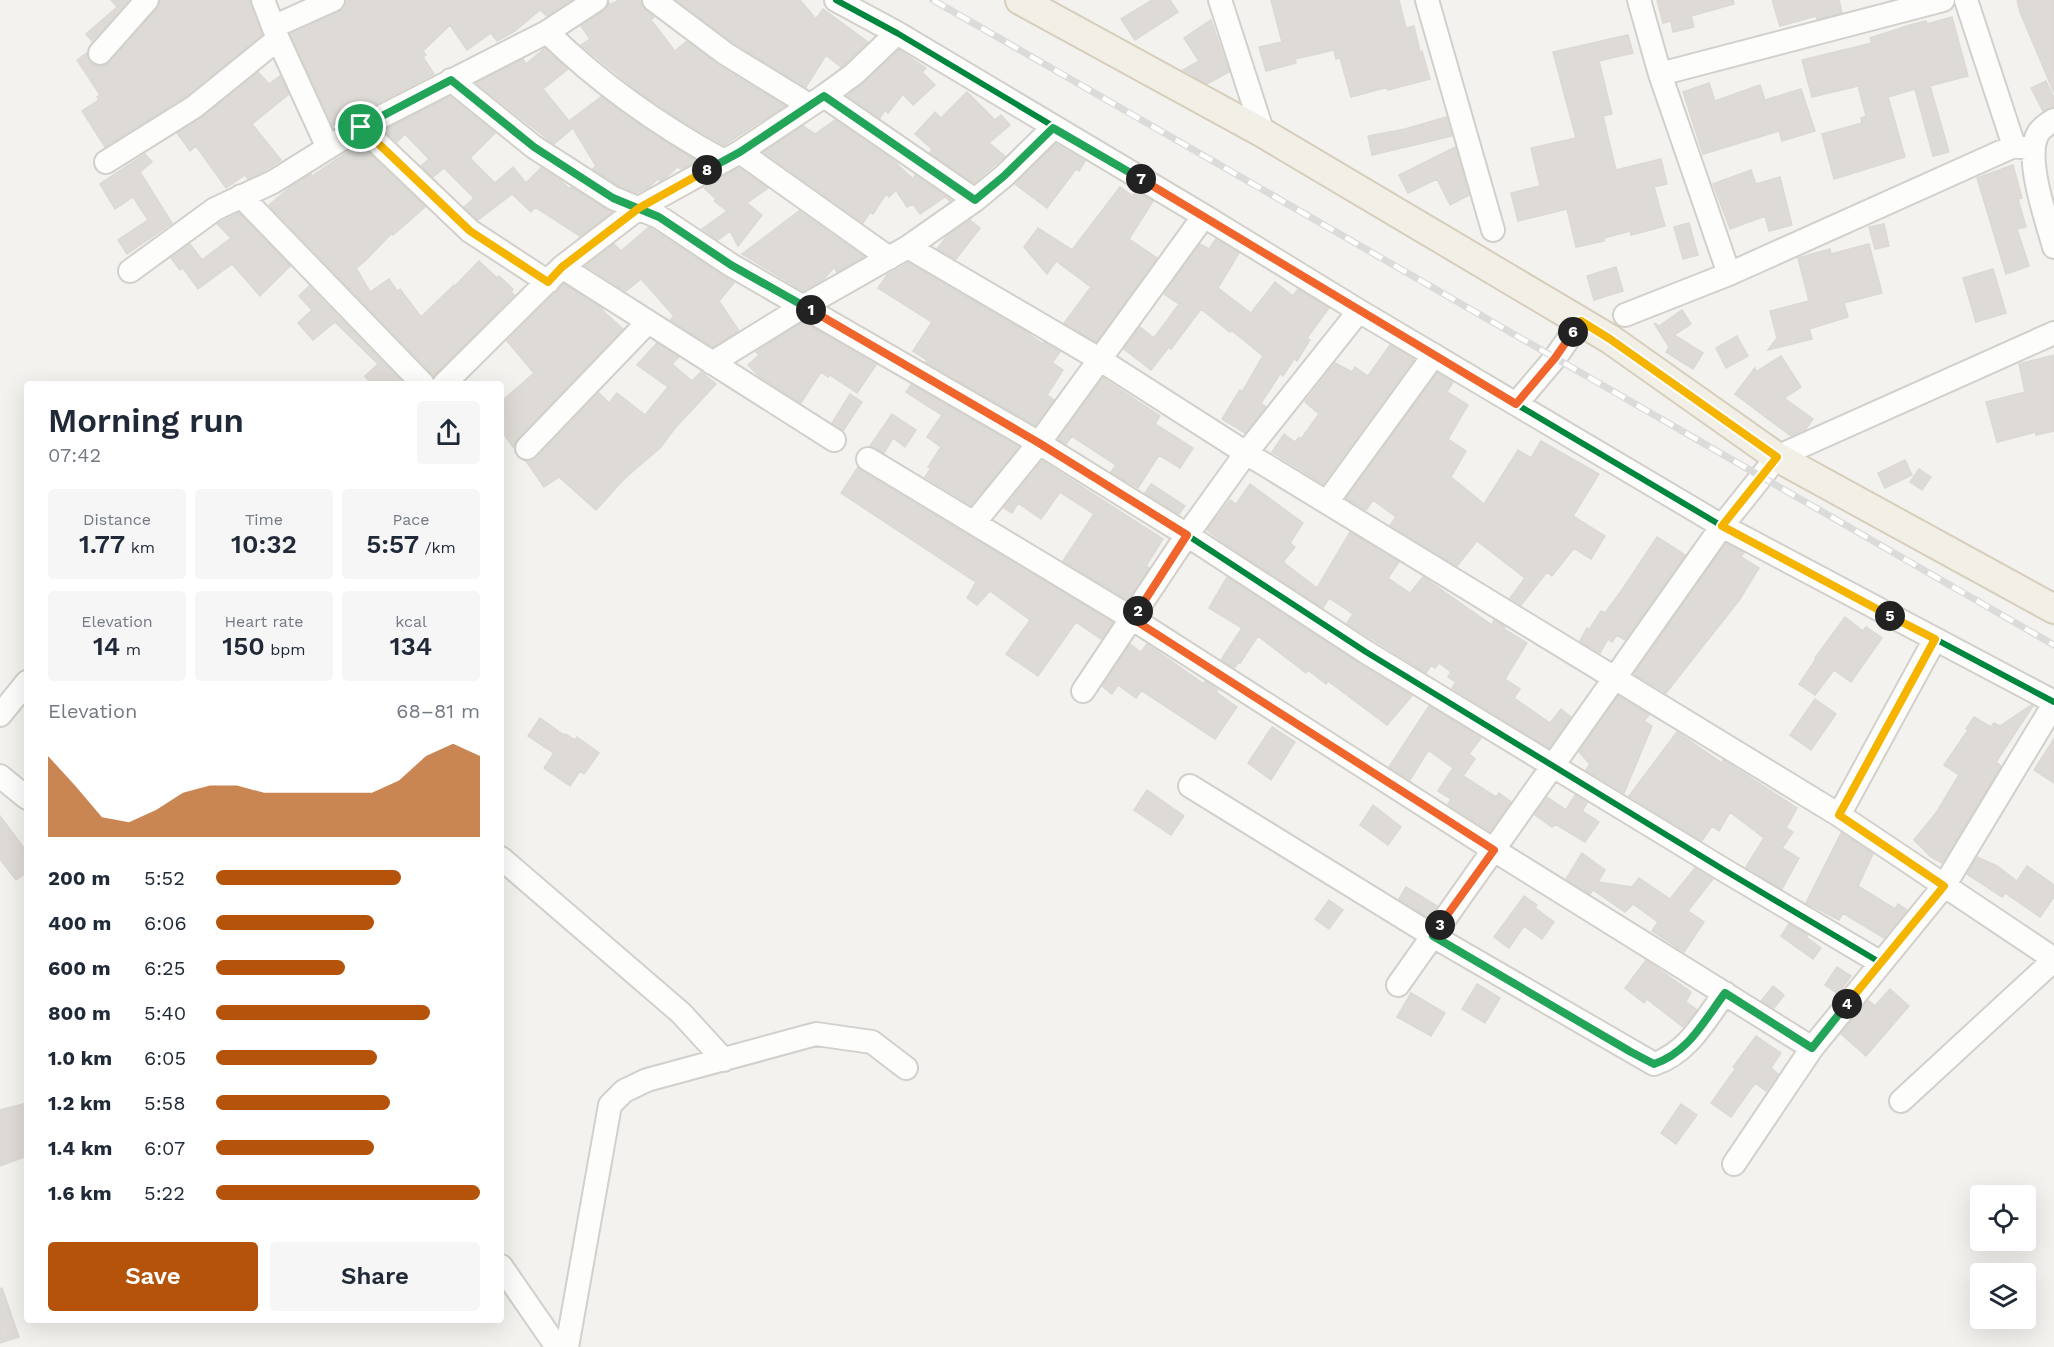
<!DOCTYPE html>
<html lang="en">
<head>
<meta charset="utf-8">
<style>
	body { margin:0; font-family:"Work Sans",sans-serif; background:#f6f6f7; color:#1f2937; height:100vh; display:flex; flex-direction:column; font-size:22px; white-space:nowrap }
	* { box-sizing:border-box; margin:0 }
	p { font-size:20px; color:#747a83 }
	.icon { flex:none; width:33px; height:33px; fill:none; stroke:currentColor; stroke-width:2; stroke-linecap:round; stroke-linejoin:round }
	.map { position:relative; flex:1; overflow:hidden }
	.drawer { position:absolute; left:24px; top:381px; width:480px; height:942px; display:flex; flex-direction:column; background:#fff; border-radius:6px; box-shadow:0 6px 24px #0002 }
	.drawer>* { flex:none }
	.controls { position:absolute; left:1970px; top:1185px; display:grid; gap:12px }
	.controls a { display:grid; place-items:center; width:66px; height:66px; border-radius:6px; background:#fff; box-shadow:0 6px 24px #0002; font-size:30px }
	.pin { position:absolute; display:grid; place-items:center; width:51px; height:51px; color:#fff; margin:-26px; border:3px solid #fff; border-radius:50%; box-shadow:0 2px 6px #0007 }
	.km { position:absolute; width:30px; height:30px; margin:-15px; border-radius:50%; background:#222; color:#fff; font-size:16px; line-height:30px; text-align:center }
	.round { display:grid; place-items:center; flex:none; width:63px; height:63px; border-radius:6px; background:#f6f6f7 }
	.overview { display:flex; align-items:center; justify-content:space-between; height:102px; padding:0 24px }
	h1 { font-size:33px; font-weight:600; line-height:45px }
	.metrics { display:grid; grid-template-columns:repeat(3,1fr); gap:9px; height:102px; padding:6px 24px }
	.metrics div { display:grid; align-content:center; border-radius:6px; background:#f6f6f7; text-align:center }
	.metrics b { font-size:26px; font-weight:600 }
	.metrics small { font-size:16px; font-weight:400 }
	.metrics p { font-size:16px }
	.chart { height:168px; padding:12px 24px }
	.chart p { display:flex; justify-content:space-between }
	.chart svg { width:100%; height:108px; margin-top:6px; fill:#b45309; opacity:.7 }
	.primary-button { display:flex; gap:12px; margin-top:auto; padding:12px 24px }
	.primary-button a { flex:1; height:69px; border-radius:6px; background:#b45309; color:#fff; font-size:24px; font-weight:600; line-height:69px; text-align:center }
	.primary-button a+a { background:#f6f6f7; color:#1f2937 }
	ul { padding:0 24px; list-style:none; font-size:20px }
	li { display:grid; grid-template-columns:96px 72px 1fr; align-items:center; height:45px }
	li i { height:15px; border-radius:8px; background:#b45309 }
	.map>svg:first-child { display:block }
	.building { fill:#dedbd6; stroke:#dcd9d4; stroke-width:1.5 }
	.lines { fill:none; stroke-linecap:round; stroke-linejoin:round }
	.minor-casing { stroke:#d2d0cb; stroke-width:26 }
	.major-casing { stroke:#d6cebb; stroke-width:32 }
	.minor { stroke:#fdfdfc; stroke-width:22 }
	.major { stroke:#f2efe6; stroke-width:28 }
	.rail-casing { stroke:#dbdbda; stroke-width:7 }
	.rail { stroke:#fff; stroke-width:4.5; stroke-dasharray:14; stroke-linecap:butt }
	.cycleway-casing { stroke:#fff; stroke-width:10 }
	.cycleway { stroke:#00873e; stroke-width:6 }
	.split-1-casing { stroke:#fff; stroke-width:12 }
	.split-2-casing { stroke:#fff; stroke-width:12 }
	.split-3-casing { stroke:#fff; stroke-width:12 }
	.split-4-casing { stroke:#fff; stroke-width:12 }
	.split-5-casing { stroke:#fff; stroke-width:12 }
	.split-6-casing { stroke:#fff; stroke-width:12 }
	.split-7-casing { stroke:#fff; stroke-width:12 }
	.split-8-casing { stroke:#fff; stroke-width:12 }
	.split-9-casing { stroke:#fff; stroke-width:12 }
	.split-1 { stroke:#22a559; stroke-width:8 }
	.split-2 { stroke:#f0652b; stroke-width:8 }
	.split-3 { stroke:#f0652b; stroke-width:8 }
	.split-4 { stroke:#22a559; stroke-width:8 }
	.split-5 { stroke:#f5b400; stroke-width:8 }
	.split-6 { stroke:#f5b400; stroke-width:8 }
	.split-7 { stroke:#f0652b; stroke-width:8 }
	.split-8 { stroke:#22a559; stroke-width:8 }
	.split-9 { stroke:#f5b400; stroke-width:8 }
</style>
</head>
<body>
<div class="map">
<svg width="2054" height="1347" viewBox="0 0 2054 1347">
	<rect width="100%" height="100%" fill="#f4f2ee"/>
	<!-- building -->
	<path class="building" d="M111 0H129L92 41 86 34 117 7Z
		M160 0H250L262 35 186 96 105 147 82 111 99 100 97 97 100 95 77 60 87 53 91 63 97 66H104L110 62 157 9Z
		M348 0H571L547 16 540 10 515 31 497 41 491 33 467 50 450 25 423 51 426 55 423 57 434 74 357 114 355 111 333 126 290 34 339 12Z
		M619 0H641L645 10 654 17 651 20 675 51 687 41 719 66 785 106 724 145 684 122 639 92 581 45 590 39 581 26 603 11 609 3 610 5Z
		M676 0H800L816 19 823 9 868 42 841 67 826 55 806 87 734 43Z
		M1152 0H1170L1178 12 1135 40 1121 19Z
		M1271 0H1399L1406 28 1414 26 1420 52 1422 51 1430 79 1388 90V87L1351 97 1340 58 1336 59 1334 50 1295 59 1296 63 1266 71 1259 47 1282 42Z
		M1657 0H1733L1734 4 1691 16 1694 27 1673 32 1671 21 1663 23Z
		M1772 0H1839L1842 13 1817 19 1816 16 1780 26Z
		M2017 0H2054V93L2020 12Z
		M1952 17 1968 76 1930 86 1949 152 1933 156 1915 89 1888 97 1905 157 1834 179 1822 134 1862 123 1861 118 1866 116 1858 86 1812 97 1802 60 1872 43 1870 38 1910 25 1926 21 1927 24Z
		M1211 20 1229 72 1207 84 1183 70 1199 61 1184 38Z
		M1628 35 1633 53 1599 61 1612 114 1603 116 1616 170 1661 159 1667 184 1654 187 1665 226 1631 235 1630 231 1604 238V241L1576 247 1567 209 1518 221 1511 193 1540 186 1531 148 1576 138 1553 52Z
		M545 48 568 69 543 89 569 121 601 97 646 129 696 161 681 169 677 167 668 176 660 181 658 179 649 187 637 193 619 186 593 169 596 166 573 128 554 144 476 83 523 59 526 64Z
		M899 50 926 68 922 72 935 85 913 105 903 94 888 113 885 110 880 118 848 96Z
		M258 72 269 84 280 76 289 94 252 124 281 160 264 171 248 179 245 175 226 188 196 146 190 151 177 133 202 117Z
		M2046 81 2054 98V107L2043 111 2031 88Z
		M1709 83 1715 101 1760 85 1765 100 1801 89 1815 131 1782 141 1779 131 1703 154 1683 92Z
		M967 92 995 120 1001 115 1010 125 989 143 1005 156 974 183 930 153 932 149 915 134 935 112 941 118Z
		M450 97 495 133 470 158 495 183 513 167 526 183 541 168 560 180 570 189 571 187 612 212 580 236 535 207 531 212 512 194 478 220 464 207 474 198 444 168 433 177 421 166 429 159 405 134 397 142 384 130Z
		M1447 117 1452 136 1372 155 1368 136 1405 129Z
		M835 120 893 160 913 179 915 175 951 200 950 201 945 197 920 214 913 204 907 207 896 190 889 197 886 194 873 214 870 212 863 223 764 152 803 126 815 134Z
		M359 144 425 207 393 235 392 233 364 262 356 268 370 292 389 279 397 291 400 289 421 317 454 285 455 286 479 261 497 278 499 276 513 289 511 292 514 295 434 376 269 205 289 188 311 174 312 176Z
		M1056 144 1085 161 1079 171 1076 169 1047 208 1015 184Z
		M1455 147 1469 195 1450 205 1437 179 1408 193 1399 175Z
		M145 154 152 162 140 172 172 223 127 254 118 240 148 220 133 197 115 209 100 184Z
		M2013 165 2022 198 2018 199 2026 227 2017 229 2029 266 2006 274 1977 178Z
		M739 168 768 188 747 203 762 215 738 246 730 231 718 240 702 229 727 211 714 201 716 199 704 188Z
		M1751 170 1756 184 1780 177 1792 225 1769 231 1765 216 1730 229 1713 184Z
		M1120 187 1133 196 1136 191 1153 201 1129 239 1157 258 1096 342 1064 323 1091 287 1056 261 1047 274 1024 247 1038 228 1072 250Z
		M799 211 864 257 837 272 834 267 824 279 803 291 742 254Z
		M239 213 290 266 260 296 232 264 198 289 183 268 180 270 171 258 190 244 202 260 231 238 217 224Z
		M970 220 980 228 956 259 937 249 947 236Z
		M1689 223 1698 255 1683 259 1674 227Z
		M1884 224 1889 246 1875 249 1869 227Z
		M649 227 734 283 719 301 739 331 713 347 670 320 674 316 641 279 626 291 586 266 614 244 621 251Z
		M1216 239 1239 253 1218 288 1251 313 1275 282 1293 296 1298 289 1329 308 1307 338 1310 340 1297 361 1294 359 1283 376 1280 374 1261 403 1266 407 1245 433 1222 419 1240 390 1242 392 1263 356 1231 330 1230 332 1201 309 1171 349 1169 347 1151 370 1124 349 1140 327 1154 338 1179 304 1164 294 1200 244 1209 249Z
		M1869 244 1882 293 1844 303 1848 317 1809 329 1812 339 1768 350 1777 338 1770 311 1809 301 1798 258 1830 249 1831 254Z
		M908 263 1020 328 1043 344 1044 342 1060 352 1052 363 1063 370 1047 395 1054 400 1035 425 926 362 927 360 913 351 932 322 878 288 887 275Z
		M1616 267 1623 291 1594 300 1587 276Z
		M1993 269 2006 313 1976 322 1963 278Z
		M564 284 603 309 602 310 623 329 517 439 513 447 501 430V402L534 373 507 341Z
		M309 286 404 384H371L365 376 378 364 335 322 313 340 298 323 312 310 299 296Z
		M1682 310 1691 324 1674 335 1703 353 1693 369 1666 352 1669 347 1654 323 1659 326Z
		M803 322 876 365 857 393 830 375 828 377 821 372 801 403 759 376 748 365 759 355 756 352Z
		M1737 336 1748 356 1726 368 1716 348Z
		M657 343 679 357 672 364 692 381 701 372 716 384 676 427 660 448 624 479 596 510 559 477 544 487 526 461 537 457 599 393 609 403 617 393 645 415 668 387 637 365Z
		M1390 345 1414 359 1323 484 1272 452 1284 434 1295 442 1299 437 1301 439 1319 414 1305 402 1335 363 1352 372 1355 367 1368 376Z
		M2054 355V431L2036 435V432L1997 442 1986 402 2025 392 2019 364Z
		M1781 356 1801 387 1784 398 1813 419 1805 430 1791 436 1735 394 1755 368 1756 372Z
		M1437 373 1453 382 1447 392 1468 405 1448 439 1466 451 1451 477 1484 504 1518 450 1531 458 1541 441 1599 474 1573 516 1605 536 1591 559 1574 548 1552 576 1547 572 1521 605 1510 598 1525 578 1477 541 1457 566 1390 525 1396 517 1373 500 1366 510 1346 498Z
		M1103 378 1160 416 1155 424 1193 448 1180 468 1159 455 1138 488 1111 472 1116 465 1072 436 1066 444 1058 439Z
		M911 385 1019 447 971 505 925 477 931 468 928 467 941 447 927 437 942 415 906 392Z
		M850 394 862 402 843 431 832 423Z
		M892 414 916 430 905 447 893 438 884 453 870 446Z
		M1905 460 1912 475 1885 488 1878 473Z
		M1042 461 1163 539 1146 566 1149 568 1128 600 1063 561 1094 514 1060 492 1041 519 1018 503 1012 513 1004 508Z
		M858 467 861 471 1113 622 1101 639 1076 622 1038 676 1006 654 1030 620 990 591 977 605 967 598 976 582 841 493Z
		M1919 469 1931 477 1922 490 1910 482Z
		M1151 484 1185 506 1179 514 1145 493Z
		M1250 484 1303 523 1290 543 1295 547 1283 562 1317 588 1350 532 1399 562 1388 578 1410 593 1423 577 1492 625 1494 620 1505 627 1504 629 1527 643 1505 679 1520 689 1514 698 1550 723 1561 709 1571 717 1549 748 1452 688 1456 682 1448 677 1451 672 1439 663 1435 668 1431 665 1426 673 1347 623 1353 614 1329 598 1323 608 1224 543 1207 530 1230 500 1236 504Z
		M1657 537 1685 555 1625 640 1617 635 1612 642 1608 639 1600 653 1580 641 1587 628 1589 630 1601 611 1605 613 1622 590Z
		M1726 543 1744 553 1741 557 1759 568 1740 599 1666 693 1634 674Z
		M1227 577 1359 663 1412 696 1387 725 1328 681 1326 684 1308 670 1306 673 1258 636 1240 663 1239 662 1234 668 1221 660 1242 628 1209 608Z
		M1845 617 1863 631 1866 627 1882 638 1851 682 1834 670 1815 695 1799 684 1816 659 1815 658Z
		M1130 644 1141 652 1147 644 1204 684 1205 681 1218 690 1216 692 1237 707 1215 739 1144 692 1141 691 1136 698 1118 685 1112 694 1102 686Z
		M1618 696 1649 715 1644 721 1652 726 1624 793 1586 770 1590 764 1579 752Z
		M1815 699 1836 714 1811 750 1790 735Z
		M2031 705 2033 706 1996 762 2001 766 1942 863 1931 857 1914 840 1936 813 1959 775 1944 765 1968 730 1966 729 1974 717 1991 727 1994 723 2000 726Z
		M1429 706 1481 738 1469 754 1475 759 1463 776 1496 797 1499 793 1511 802 1490 831 1448 804 1451 799 1438 791 1453 768 1431 752 1428 751 1410 780 1389 767Z
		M540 718 564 735 565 734 575 740 577 737 599 753 584 774 580 771 570 786 544 768 554 753 528 736Z
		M1272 727 1295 742 1271 780 1248 763Z
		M1677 732 1722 763 1723 760 1797 808 1786 828 1793 832 1782 848 1799 858 1782 889 1746 867 1764 838 1730 812 1719 831 1712 826 1702 841 1629 796Z
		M2054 739V783L2034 770Z
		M1147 790 1184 816 1171 835 1134 810Z
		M1575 795 1587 803 1582 811 1599 822 1585 842 1555 824 1552 827 1535 815 1547 797 1566 810Z
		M1373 805 1401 827 1388 845 1360 825Z
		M0 816 27 852V872L16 880 0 859Z
		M1841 833 1873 854 1858 886 1895 909 1898 904 1907 910 1884 938 1843 913 1839 920 1806 903Z
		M1582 853 1605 870 1598 882 1632 887 1639 878 1670 899 1695 868 1713 879 1688 911 1704 922 1684 952 1652 931 1658 922 1633 904 1625 912 1593 890 1590 894 1566 879Z
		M1977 857 1997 866 2017 881 2027 866 2054 885V897L2040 917 2005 893 2002 897 1967 874Z
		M1406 887 1437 906 1429 918 1399 899Z
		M1524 896 1537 905 1535 908 1554 922 1542 939 1524 926 1509 948 1494 937Z
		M1329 900 1343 910 1329 929 1315 919Z
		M1789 924 1808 935 1806 937 1821 948 1813 959 1781 936Z
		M1646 960 1691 992 1686 1002 1697 1010 1683 1027 1647 999 1644 1003 1625 988Z
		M1837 967 1851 976 1838 994 1825 985Z
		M1477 984 1500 998 1485 1023 1462 1009Z
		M1773 986 1784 995 1774 1008 1761 1001Z
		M1890 989 1909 1006 1866 1056 1841 1034 1868 1000 1875 1006Z
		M1411 993 1445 1013 1431 1036 1397 1017Z
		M1756 1036 1781 1053 1771 1068 1778 1074 1766 1091 1755 1083 1731 1117 1711 1103 1736 1068 1733 1067Z
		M27 1103V1156L0 1166V1110Z
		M1681 1104 1697 1115 1676 1144 1661 1133Z
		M2 1288 19 1337 0 1343V1289Z"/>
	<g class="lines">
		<!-- minor casing -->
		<g class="minor-casing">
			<path id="minor" d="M263 0 278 39 328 148
				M654 0 726 54 809 105
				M836 0 897 33 1204 216 1359 311 1722 526 2054 702
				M1220 0 1263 133
				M1427 0 1493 230
				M1966 0 2014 146
				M275 26 333 0
				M547 32C599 83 660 126 724 161
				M100 53 147 0
				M1660 74 1943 0
				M451 80 534 147 613 198 659 217 731 265 1039 443 1187 535 1366 652 1724 870 1881 963
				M824 96 975 200
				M2054 120C2049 123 2043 127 2039 132 2023 155 2047 221 2054 247
				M361 127 470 231 548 282
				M740 152 889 258
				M106 162 194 107 278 39
				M241 196 423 384
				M908 247 1099 359 1246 453 1839 815 2054 959
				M562 267 834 440
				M130 271 215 209 273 182 361 127 547 32 596 0
				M1729 274 2014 146 2033 149
				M1625 315 1729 274 1660 74 1639 0
				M712 363 804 306 908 247 975 200 1004 176 1053 128
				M444 384 562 267 639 208 740 152 824 96 854 74 897 33
				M1516 404 1555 358 1581 321
				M527 448 648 322
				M868 459 1133 619 1494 850 1812 1048
				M1327 502 1434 355
				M974 523 1039 443 1204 216
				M1083 691 1187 535 1246 453 1359 311
				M0 715 27 682
				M0 776 27 798
				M1190 786 1433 936 1654 1064C1688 1053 1704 1021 1725 993
				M1839 815 1935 639
				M501 858 681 1013 724 1060
				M1398 985 1722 526 1777 457 2054 333
				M1901 1101 2054 960
				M1734 1164 1812 1048 1944 886 2054 704
				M501 1266 557 1347
				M567 1347 610 1105 624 1091 647 1080 816 1034 872 1042 906 1068"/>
		</g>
		<!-- major casing -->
		<g class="major-casing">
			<path id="major" d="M1020 0 1263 133 1610 339 1777 457 2054 609"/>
		</g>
		<!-- minor -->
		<use href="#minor" class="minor"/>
		<!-- major -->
		<use href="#major" class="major"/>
		<!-- rail casing -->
		<g class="rail-casing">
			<path id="rail" d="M933 0 2054 645"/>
		</g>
		<!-- rail -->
		<use href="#rail" class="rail"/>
		<!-- cycleway casing -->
		<g class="cycleway-casing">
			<path id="cycleway" d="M836 0 897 33 1204 216 1359 311 1722 526 2054 702
				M451 80 534 147 613 198 659 217 731 265 1039 443 1187 535 1366 652 1724 870 1881 963"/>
		</g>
		<!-- cycleway -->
		<use href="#cycleway" class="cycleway"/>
	</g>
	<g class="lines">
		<!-- split-1 casing -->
		<g class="split-1-casing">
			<path id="split-1" d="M361 127 451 80 534 147 613 198 659 217 731 265 811 310"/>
		</g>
		<!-- split-2 casing -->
		<g class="split-2-casing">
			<path id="split-2" d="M811 310 1039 443 1187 535 1138 611"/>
		</g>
		<!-- split-3 casing -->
		<g class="split-3-casing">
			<path id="split-3" d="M1138 611 1133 619 1494 850 1440 925"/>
		</g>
		<!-- split-4 casing -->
		<g class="split-4-casing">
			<path id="split-4" d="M1440 925 1433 936 1631 1052 1654 1064C1688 1053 1704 1021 1725 993L1812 1048 1847 1004"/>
		</g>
		<!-- split-5 casing -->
		<g class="split-5-casing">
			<path id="split-5" d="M1847 1004 1944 886 1839 815 1935 639 1890 616"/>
		</g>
		<!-- split-6 casing -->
		<g class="split-6-casing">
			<path id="split-6" d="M1573 332 1581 321 1610 339 1777 457 1722 526 1890 616"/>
		</g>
		<!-- split-7 casing -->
		<g class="split-7-casing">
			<path id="split-7" d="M1141 179 1516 404 1555 358 1573 332"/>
		</g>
		<!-- split-8 casing -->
		<g class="split-8-casing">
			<path id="split-8" d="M707 170 740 152 824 96 975 200 1004 176 1053 128 1141 179"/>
		</g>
		<!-- split-9 casing -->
		<g class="split-9-casing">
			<path id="split-9" d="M361 127 470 231 548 282 562 267 639 208 707 170"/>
		</g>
		<!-- split-1 -->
		<use href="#split-1" class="split-1"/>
		<!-- split-2 -->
		<use href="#split-2" class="split-2"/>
		<!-- split-3 -->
		<use href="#split-3" class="split-3"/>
		<!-- split-4 -->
		<use href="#split-4" class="split-4"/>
		<!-- split-5 -->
		<use href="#split-5" class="split-5"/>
		<!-- split-6 -->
		<use href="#split-6" class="split-6"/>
		<!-- split-7 -->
		<use href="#split-7" class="split-7"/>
		<!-- split-8 -->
		<use href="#split-8" class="split-8"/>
		<!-- split-9 -->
		<use href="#split-9" class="split-9"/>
	</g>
</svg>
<div class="controls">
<a><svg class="icon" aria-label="locate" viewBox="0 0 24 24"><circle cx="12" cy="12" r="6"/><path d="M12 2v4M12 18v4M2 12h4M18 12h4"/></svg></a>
<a><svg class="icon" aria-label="layers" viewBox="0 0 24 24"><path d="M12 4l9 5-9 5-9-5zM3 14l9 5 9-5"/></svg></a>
</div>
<div class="pin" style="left:361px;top:127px;background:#1e9e55"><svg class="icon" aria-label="arrive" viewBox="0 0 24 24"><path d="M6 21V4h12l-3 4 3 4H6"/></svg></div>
<b class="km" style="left:811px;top:310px">1</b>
<b class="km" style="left:1138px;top:611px">2</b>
<b class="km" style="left:1440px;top:925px">3</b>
<b class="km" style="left:1847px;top:1004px">4</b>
<b class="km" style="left:1890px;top:616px">5</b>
<b class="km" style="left:1573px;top:332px">6</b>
<b class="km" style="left:1141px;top:179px">7</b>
<b class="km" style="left:707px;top:170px">8</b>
<section class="drawer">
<div class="overview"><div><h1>Morning run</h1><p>07:42</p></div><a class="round"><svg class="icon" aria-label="share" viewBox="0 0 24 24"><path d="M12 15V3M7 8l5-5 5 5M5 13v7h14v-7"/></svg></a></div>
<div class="metrics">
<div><p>Distance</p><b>1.77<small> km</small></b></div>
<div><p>Time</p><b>10:32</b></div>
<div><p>Pace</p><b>5:57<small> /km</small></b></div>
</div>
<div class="metrics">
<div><p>Elevation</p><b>14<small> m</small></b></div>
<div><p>Heart rate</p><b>150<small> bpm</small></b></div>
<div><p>kcal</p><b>134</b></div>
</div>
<div class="chart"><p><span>Elevation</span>68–81 m</p>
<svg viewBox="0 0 160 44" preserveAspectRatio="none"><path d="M0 44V11L10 23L20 36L30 38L40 33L50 26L60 23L70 23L80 26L90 26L100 26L110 26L120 26L130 21L140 11L150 6L160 11V44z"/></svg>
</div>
<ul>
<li><b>200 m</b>5:52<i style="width:70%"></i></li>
<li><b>400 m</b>6:06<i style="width:60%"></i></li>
<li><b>600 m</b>6:25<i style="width:49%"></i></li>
<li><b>800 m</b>5:40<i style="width:81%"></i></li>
<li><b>1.0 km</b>6:05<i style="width:61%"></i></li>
<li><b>1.2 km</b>5:58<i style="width:66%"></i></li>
<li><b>1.4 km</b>6:07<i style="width:60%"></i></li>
<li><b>1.6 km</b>5:22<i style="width:100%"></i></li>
</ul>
<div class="primary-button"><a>Save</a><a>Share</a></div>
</section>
</div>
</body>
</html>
